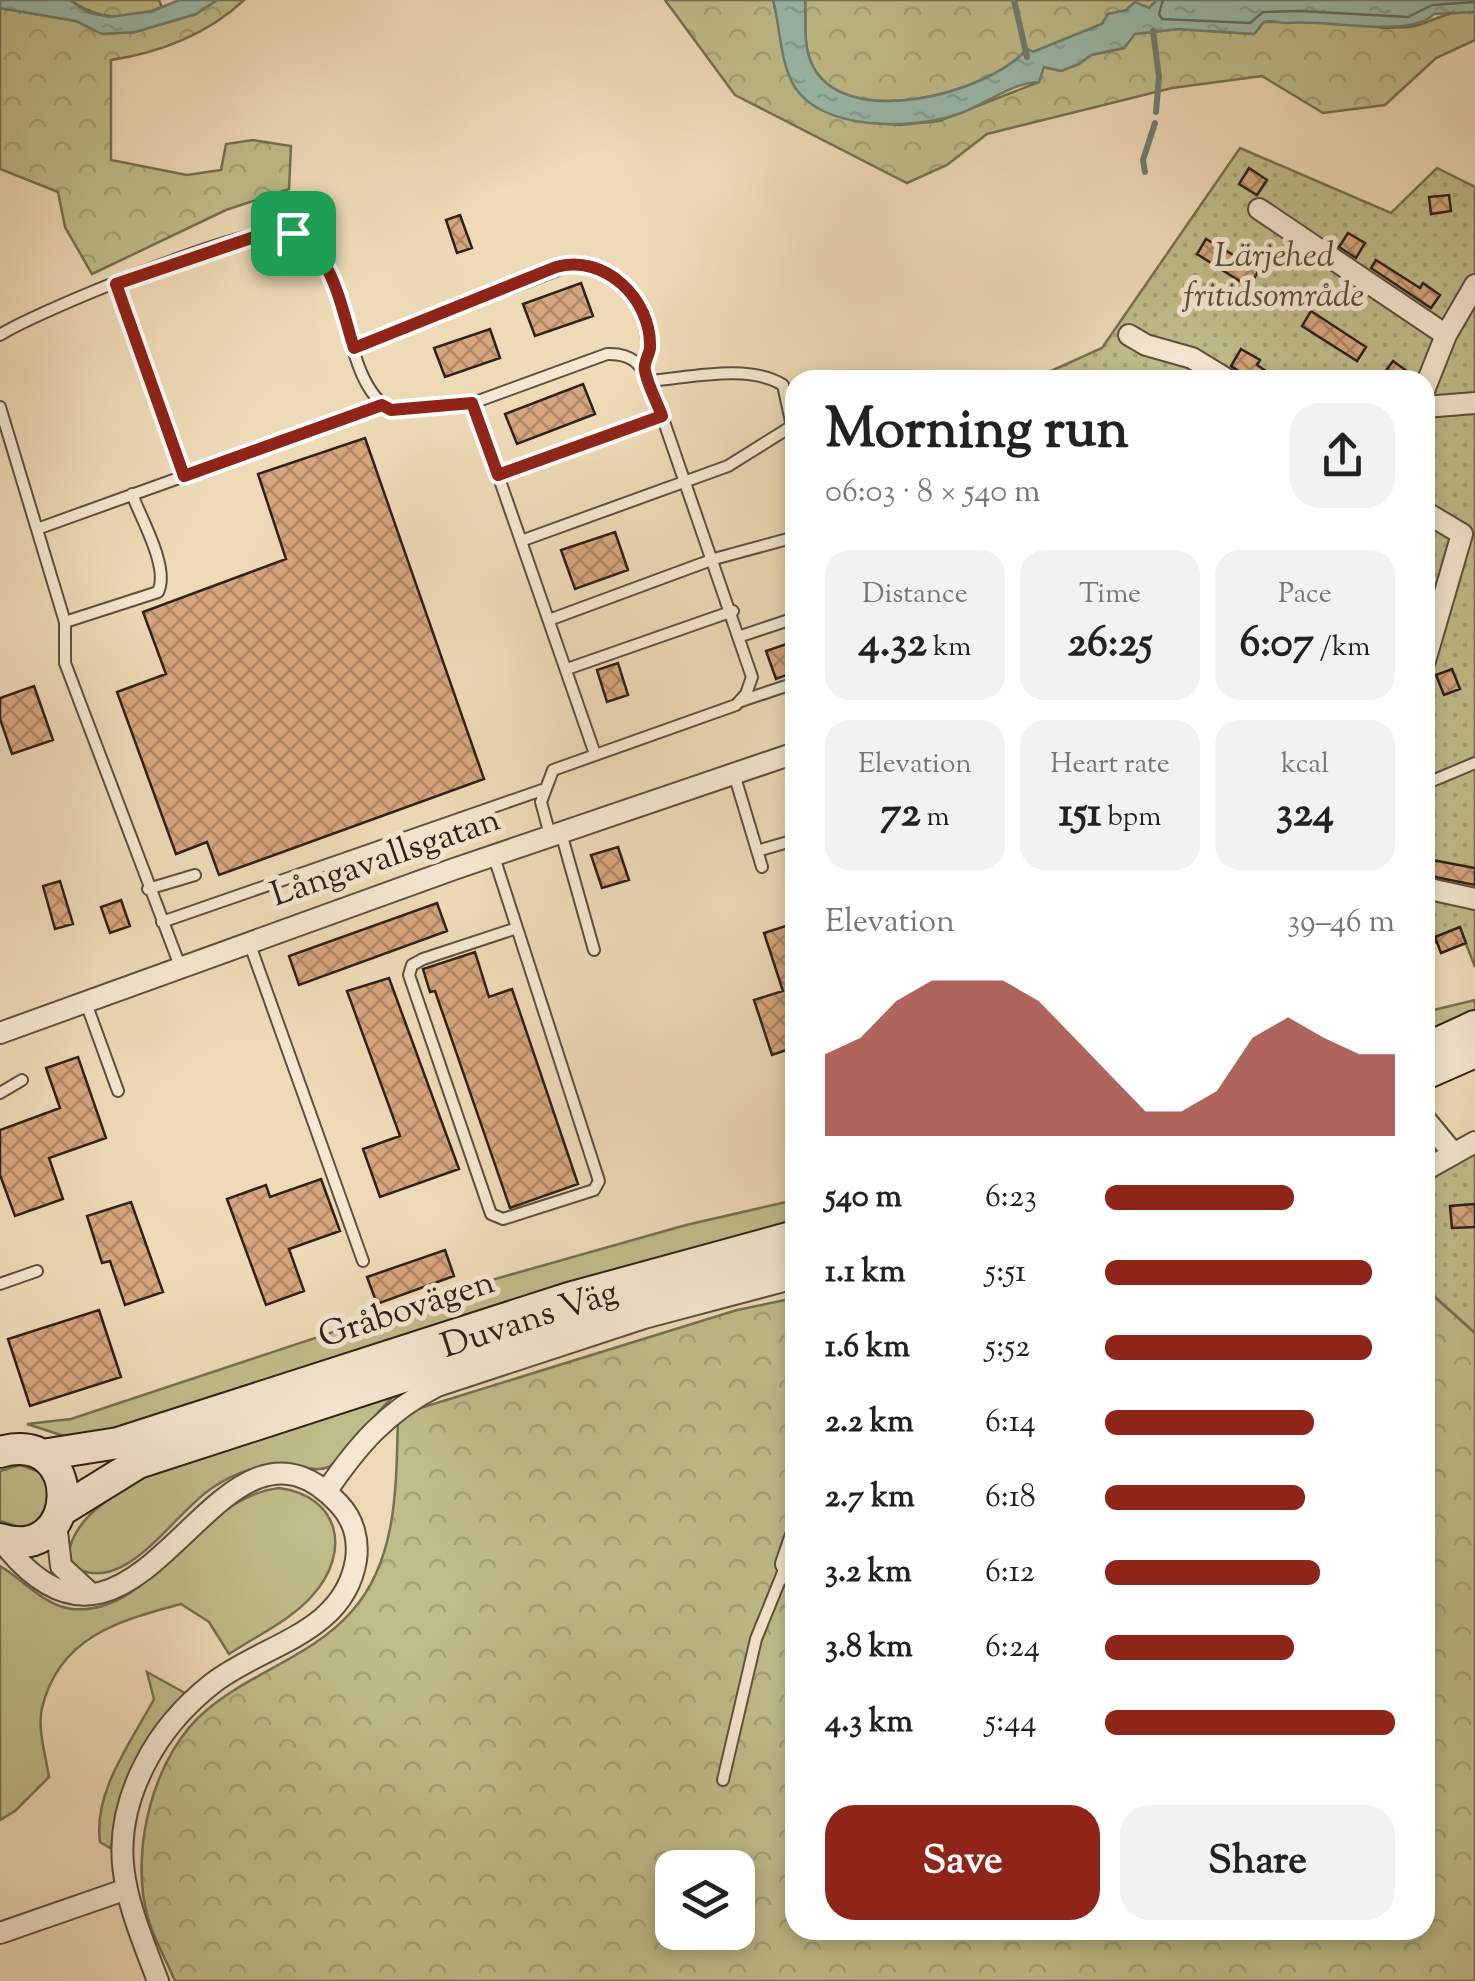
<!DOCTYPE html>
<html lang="en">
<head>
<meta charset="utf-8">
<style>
	body { margin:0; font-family:"Sorts Mill Goudy",serif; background:#f2f2f2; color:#222; height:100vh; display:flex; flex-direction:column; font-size:38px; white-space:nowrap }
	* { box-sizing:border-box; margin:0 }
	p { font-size:32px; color:#767676 }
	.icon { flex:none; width:55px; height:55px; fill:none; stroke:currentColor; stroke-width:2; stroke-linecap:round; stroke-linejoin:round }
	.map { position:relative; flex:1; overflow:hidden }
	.panel { position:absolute; left:785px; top:370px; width:650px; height:1570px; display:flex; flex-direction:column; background:#fff; border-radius:30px; box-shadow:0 5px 15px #0003 }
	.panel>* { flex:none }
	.tools { position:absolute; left:655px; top:1850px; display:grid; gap:20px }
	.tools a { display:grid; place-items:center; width:100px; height:100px; border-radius:20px; background:#fff; box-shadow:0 5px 15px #0003; font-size:50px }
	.pin { position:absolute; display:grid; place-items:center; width:85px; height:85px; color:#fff; margin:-42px; border-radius:20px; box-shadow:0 5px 15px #0006 }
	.round { display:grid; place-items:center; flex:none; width:105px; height:105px; border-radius:30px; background:#f2f2f2 }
	.headline { display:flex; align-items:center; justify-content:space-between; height:170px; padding:0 40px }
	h1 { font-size:55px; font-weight:800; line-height:75px }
	.figures { display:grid; grid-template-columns:repeat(3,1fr); gap:15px; height:170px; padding:10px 40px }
	.figures div { display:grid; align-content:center; border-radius:25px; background:#f2f2f2; text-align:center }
	.figures b { font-size:42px; font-weight:800 }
	.figures small { font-size:28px; font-weight:400 }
	.figures p { font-size:28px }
	.chart { height:280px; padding:20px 40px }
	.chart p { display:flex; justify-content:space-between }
	.chart svg { width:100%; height:180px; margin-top:10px; fill:#8f2418; opacity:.7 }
	.primary-button { display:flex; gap:20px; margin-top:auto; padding:20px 40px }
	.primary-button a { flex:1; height:115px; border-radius:30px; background:#8f2418; color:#fff; font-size:40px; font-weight:800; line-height:115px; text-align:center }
	.primary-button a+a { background:#f2f2f2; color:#222 }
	ul { padding:0 40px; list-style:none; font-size:32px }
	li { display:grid; grid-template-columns:160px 120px 1fr; align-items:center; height:75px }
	li i { height:25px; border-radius:12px; background:#8f2418 }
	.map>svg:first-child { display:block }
	.grass { fill:#c0bd8a; stroke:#767051; stroke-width:2.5 }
	.forest { fill:url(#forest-crowns); stroke:#767051; stroke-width:2.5; fill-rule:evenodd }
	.park { fill:url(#park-dots); stroke:#767051; stroke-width:2.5 }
	.water { fill:url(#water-ripples); stroke:#6e7e71; stroke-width:2.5 }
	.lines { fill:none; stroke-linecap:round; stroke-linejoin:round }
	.shore { stroke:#626e62; stroke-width:2.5 }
	.stream { stroke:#6e7e71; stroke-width:6 }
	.building { fill:url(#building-cross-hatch); stroke:#2b2218; stroke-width:2.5 }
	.lane-casing { stroke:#5c5040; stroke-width:14 }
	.street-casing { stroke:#5c5040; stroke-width:24 }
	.secondary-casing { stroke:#2b2218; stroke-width:34 }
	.lane { stroke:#f5e7d0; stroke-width:10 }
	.street { stroke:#f5e7d0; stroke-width:20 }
	.secondary { stroke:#f5e7d0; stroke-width:30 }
	.route-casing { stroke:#fff; stroke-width:20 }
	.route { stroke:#8f2418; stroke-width:12 }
	.labels { text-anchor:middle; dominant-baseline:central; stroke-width:10; stroke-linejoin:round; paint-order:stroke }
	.park-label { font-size:35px; font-style:italic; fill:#58503a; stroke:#f5e7d0 }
	.street-label { font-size:35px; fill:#2b2218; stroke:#f5e7d0 }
</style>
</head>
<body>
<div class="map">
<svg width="1475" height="1981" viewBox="0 0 1475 1981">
	<defs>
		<pattern id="forest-crowns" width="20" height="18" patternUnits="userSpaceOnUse" patternTransform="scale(2.5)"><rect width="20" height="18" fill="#c0bd8a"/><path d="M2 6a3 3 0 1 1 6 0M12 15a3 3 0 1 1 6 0" fill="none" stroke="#a5a276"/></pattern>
		<pattern id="park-dots" width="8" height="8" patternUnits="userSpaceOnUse" patternTransform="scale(2.5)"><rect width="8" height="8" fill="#c0bd8a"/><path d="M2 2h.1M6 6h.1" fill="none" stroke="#a5a276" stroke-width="1.8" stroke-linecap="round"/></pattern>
		<pattern id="water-ripples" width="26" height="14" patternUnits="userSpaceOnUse" patternTransform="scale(2.5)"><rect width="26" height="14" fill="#9abbac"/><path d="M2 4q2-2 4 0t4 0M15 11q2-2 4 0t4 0" fill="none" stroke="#85a093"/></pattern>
		<pattern id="building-cross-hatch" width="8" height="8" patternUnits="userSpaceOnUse" patternTransform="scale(2.5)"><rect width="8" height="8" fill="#d8a67e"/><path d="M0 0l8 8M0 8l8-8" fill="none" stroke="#af8766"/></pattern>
	</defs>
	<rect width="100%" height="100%" fill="#efdab7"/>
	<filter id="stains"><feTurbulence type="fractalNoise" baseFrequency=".002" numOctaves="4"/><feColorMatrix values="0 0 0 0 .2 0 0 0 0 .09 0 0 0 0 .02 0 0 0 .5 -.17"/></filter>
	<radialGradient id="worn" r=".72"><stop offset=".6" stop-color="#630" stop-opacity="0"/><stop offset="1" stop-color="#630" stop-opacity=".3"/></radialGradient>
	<!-- grass -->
	<path class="grass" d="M1475 1000V1013L1425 1035V1012Z
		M795 1200V1223L624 1267 141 1426 70 1438 27 1424 71 1419 481 1283 686 1225Z
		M400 1390C373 1414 356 1444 329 1467 315 1472 306 1467 292 1465 264 1462 234 1473 212 1488 172 1514 123 1602 69 1564 64 1523 113 1496 142 1476Z
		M20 1465 40 1472 51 1490 42 1520 23 1528 0 1521V1471Z
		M279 1488C340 1496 352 1552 312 1596 291 1620 256 1636 229 1654L209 1622 181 1604C118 1621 59 1637 42 1708 37 1728 46 1757 49 1777L15 1811 0 1820V1566C23 1579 44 1606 72 1609 153 1617 197 1497 279 1488Z
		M147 1672 185 1693 153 1731 110 1848 100 1842C93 1791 132 1741 154 1699Z"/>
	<!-- forest -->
	<path class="forest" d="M70 0H159L162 7C129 21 99 21 70 0Z
		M217 0H244C208 34 159 53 111 60V160L187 175 221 170 226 144 253 140 291 146 289 189 226 210 92 274 65 227 58 192 0 169V8L76 21 103 34 135 32 196 14Z
		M665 0H773L793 84 854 121 900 125 939 121 1039 82 1043 67 1061 71 1079 64 1091 55 1124 48 1134 34 1178 29 1254 34 1264 22 1346 21 1383 28 1410 27C1433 23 1448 8 1475 12V40L1436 58 1385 105 1323 113 1262 76 1172 88 987 134 947 165 907 183 735 95Z
		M805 0H1157L1149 8 1108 14 1102 24 1033 52 1027 49C989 94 840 133 811 62 803 44 806 20 805 0Z
		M1425 1288 1475 1333V1981H175C167 1961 154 1940 148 1918 129 1852 153 1753 208 1709 252 1672 313 1656 352 1611 399 1558 396 1481 398 1415L737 1310 795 1298V1930H1425ZM672 1868H738V1932H672Z"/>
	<!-- park -->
	<path class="park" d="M1240 148 1391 213 1437 168 1475 187V967L1461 931 1425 947V380H1031L1102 348Z
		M1475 1136V1333L1425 1288V1165Z"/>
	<!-- water -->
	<path class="water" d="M0 0H70L87 12 109 17 153 11 179 0H217L196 14 135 32 102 34 76 21 0 8Z
		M773 0H805C806 20 803 44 811 62 840 133 989 94 1027 49L1033 52 1102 24 1108 14 1126 10 1135 2 1149 8 1157 0H1475V12L1434 14C1410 39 1326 19 1288 23 1282 24 1269 19 1264 22 1260 25 1258 31 1254 34L1178 29 1135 34 1124 48 1091 55 1079 64 1061 71 1044 67 1039 82C1014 82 985 104 961 113 917 130 817 133 792 82 780 59 780 26 773 0Z"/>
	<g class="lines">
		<!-- shore -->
		<path class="shore" d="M1163 0 1159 14 1162 19 1250 23 1263 12 1300 11 1408 17 1432 5 1475 2"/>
		<!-- stream -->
		<path class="stream" d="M1014 0 1027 57
			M1153 31 1159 77 1156 112
			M1145 172 1143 160 1155 123"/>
	</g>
	<!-- building -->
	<path class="building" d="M1249 168 1267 180 1257 195 1239 184Z
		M1449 195 1451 211 1431 214 1429 197Z
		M460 215 472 248 457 253 446 220Z
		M1348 233 1365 243 1356 258 1339 247Z
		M1206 239 1259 270 1249 287 1197 254Z
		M1376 260 1420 288 1423 283 1440 295 1431 308 1371 268Z
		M581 283 593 316 535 336 523 304Z
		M1311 311 1366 347 1357 361 1302 326Z
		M490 329 500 358 445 377 434 348Z
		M1241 349 1260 360 1257 365 1279 380H1253L1231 366Z
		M1393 361 1415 377 1413 380H1379Z
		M583 384 595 414 517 444 505 414Z
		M365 438 484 779 219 875 207 842 176 854 117 692 166 674 143 612 286 559 258 474Z
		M615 532 628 570 575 589 561 550Z
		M795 641V672L776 679 766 651Z
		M618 663 628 695 607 702 597 670Z
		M1452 669 1460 689 1444 695 1436 675Z
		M34 686 53 740 12 754 0 719V698Z
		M618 847 629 880 602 888 591 855Z
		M1427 859 1475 868V885L1425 875Z
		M60 881 73 924 55 929 43 886Z
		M121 900 130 926 110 933 101 907Z
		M437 903 447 931 299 985 289 956Z
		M795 923V1047L772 1055 754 1000 783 991 764 933Z
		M1460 927 1466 943 1441 953 1435 937Z
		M475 952 489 997 512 989 578 1184 510 1208 435 991 430 992 423 969Z
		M389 978 459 1169 380 1197 363 1149 400 1136 347 991Z
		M78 1057 106 1138 49 1158 63 1199 15 1216 0 1175V1130L60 1108 46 1068Z
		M321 1179 340 1231 289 1249 304 1291 266 1305 227 1199 266 1185 270 1197Z
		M131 1202 163 1292 125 1305 110 1261 102 1263 87 1216Z
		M1475 1204V1227L1452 1228 1450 1206Z
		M445 1250 454 1276 377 1304 367 1277Z
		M99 1310 121 1377 30 1406 8 1339Z"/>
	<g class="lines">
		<!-- lane casing -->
		<g class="lane-casing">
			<path id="lane" d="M116 284 184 476
				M0 335C37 311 240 229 280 231 296 232 309 240 319 253 349 293 346 385 391 410L470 404 607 354C633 353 642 365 652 387L752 677 746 694 736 705 553 770 541 802 550 835
				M354 348 579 262C629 271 657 323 644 369
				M473 403 595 754
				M0 407 65 622V663L180 966
				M498 475 662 416
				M37 529 382 405
				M521 541 728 466 792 426 783 385C748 363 688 378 649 381
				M549 620 714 559 795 537
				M65 622 158 592C170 568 141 519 132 494
				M741 636 795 618
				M567 669 733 611
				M741 701 795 683
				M734 774 762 867
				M1425 784 1475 763
				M561 833 594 950
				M757 851 795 840
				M494 857 599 1181 594 1190 503 1219 491 1214 409 975 412 965 423 959 517 928
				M148 889 195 875
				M162 922 542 790
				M249 942 363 1261
				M86 1003 118 1091
				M0 1093 22 1080
				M0 1284 37 1271
				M723 1780 756 1639 786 1565"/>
		</g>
		<!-- street casing -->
		<g class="street-casing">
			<path id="street" d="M1259 209 1446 335
				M1129 335 1146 345 1192 358 1228 380
				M1425 388 1446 335 1475 285
				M1425 407 1475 403
				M1425 512 1462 534
				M1425 661 1462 534
				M1425 888 1475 899
				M0 1033 454 869 795 753
				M1425 1119 1453 1153
				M1425 1170 1475 1142
				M326 1492C357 1446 387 1411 437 1386L644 1318 795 1278
				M56 1523 61 1566 88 1591
				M795 1538 786 1564 795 1582
				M0 1539C142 1726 215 1371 339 1504 353 1519 359 1539 356 1560 344 1634 263 1644 213 1683 185 1705 161 1732 145 1764 102 1847 128 1902 158 1981
				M0 1933 124 1890"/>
		</g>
		<!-- secondary casing -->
		<g class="secondary-casing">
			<path id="secondary" d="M1425 1049 1475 1026
				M1425 1074 1475 1052
				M0 1452C86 1428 81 1565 0 1539
				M42 1455 118 1443 569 1298 795 1236
				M62 1510 138 1463 554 1328 795 1260"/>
		</g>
		<!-- lane -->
		<use href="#lane" class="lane"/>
		<!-- street -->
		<use href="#street" class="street"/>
		<!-- secondary -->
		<use href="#secondary" class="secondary"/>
	</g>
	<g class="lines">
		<!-- route casing -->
		<g class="route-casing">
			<path id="route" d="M269 232C330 229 339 302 354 348L556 267C604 253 652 299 650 348 649 356 643 363 645 371 648 386 657 402 662 416L498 475 472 403 391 410 382 405 184 476 116 284Z"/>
		</g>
		<!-- route -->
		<use href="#route" class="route"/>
	</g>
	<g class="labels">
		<!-- park labels -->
		<g class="park-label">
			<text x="1274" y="257">Lärjehed<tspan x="1274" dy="40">fritidsområde</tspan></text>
		</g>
		<!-- street labels -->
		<g class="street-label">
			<text transform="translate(386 859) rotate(-19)">Långavallsgatan</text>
			<text transform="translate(407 1311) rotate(-18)">Gråbovägen</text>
			<text transform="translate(530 1321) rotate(-18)">Duvans Väg</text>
		</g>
	</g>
	<rect width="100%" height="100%" filter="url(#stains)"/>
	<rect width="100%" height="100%" fill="url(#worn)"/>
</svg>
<div class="tools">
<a><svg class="icon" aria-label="layers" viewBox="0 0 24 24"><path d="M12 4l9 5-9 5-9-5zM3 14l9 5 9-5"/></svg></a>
</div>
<div class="pin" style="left:293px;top:233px;background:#1e9e55"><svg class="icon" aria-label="arrive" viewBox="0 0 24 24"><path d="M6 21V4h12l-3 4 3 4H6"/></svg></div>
<section class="panel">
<div class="headline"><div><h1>Morning run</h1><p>06:03 · 8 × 540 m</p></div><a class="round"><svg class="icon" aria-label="share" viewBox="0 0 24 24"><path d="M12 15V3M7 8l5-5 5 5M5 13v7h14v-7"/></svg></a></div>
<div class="figures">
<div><p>Distance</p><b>4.32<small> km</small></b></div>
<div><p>Time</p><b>26:25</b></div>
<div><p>Pace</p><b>6:07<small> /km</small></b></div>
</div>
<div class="figures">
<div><p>Elevation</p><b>72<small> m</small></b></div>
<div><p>Heart rate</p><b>151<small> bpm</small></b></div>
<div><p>kcal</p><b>324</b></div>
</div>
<div class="chart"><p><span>Elevation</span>39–46 m</p>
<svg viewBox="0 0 160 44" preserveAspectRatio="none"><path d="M0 44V24L10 20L20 11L30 6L40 6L50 6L60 11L70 20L80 29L90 38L100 38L110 33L120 20L130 15L140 20L150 24L160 24V44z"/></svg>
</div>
<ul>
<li><b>540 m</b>6:23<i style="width:65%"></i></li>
<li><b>1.1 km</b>5:51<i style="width:92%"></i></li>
<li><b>1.6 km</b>5:52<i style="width:92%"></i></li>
<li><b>2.2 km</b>6:14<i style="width:72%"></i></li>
<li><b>2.7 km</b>6:18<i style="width:69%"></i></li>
<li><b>3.2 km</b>6:12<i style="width:74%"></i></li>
<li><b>3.8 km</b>6:24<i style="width:65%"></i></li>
<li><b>4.3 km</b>5:44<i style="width:100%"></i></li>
</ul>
<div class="primary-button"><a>Save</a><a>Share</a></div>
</section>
</div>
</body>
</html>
